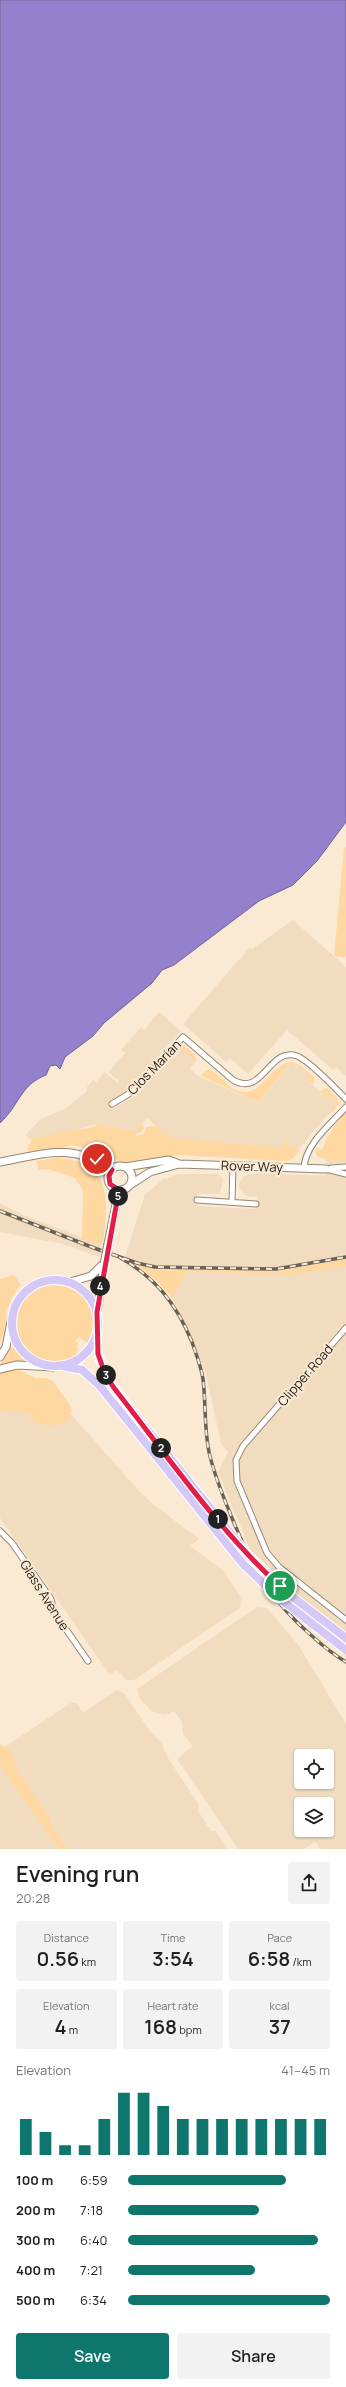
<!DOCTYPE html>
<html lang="en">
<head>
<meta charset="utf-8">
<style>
	body { margin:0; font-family:Manrope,sans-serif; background:#f2f2f2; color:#202124; height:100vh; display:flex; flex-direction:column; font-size:15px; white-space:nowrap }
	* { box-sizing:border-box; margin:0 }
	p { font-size:13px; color:#757577 }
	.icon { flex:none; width:22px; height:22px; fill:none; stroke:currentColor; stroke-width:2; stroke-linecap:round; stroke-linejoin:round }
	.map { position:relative; height:1849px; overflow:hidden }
	.panel { display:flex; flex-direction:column; background:#fff; flex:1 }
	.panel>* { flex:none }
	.tools { position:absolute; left:294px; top:1749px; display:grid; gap:8px }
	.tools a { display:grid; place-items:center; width:40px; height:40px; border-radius:4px; background:#fff; box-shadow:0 1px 3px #0004; font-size:20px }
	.pin { position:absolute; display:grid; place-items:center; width:34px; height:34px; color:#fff; margin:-17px; border:2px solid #fff; border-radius:50%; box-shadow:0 1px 4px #0007 }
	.km { position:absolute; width:20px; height:20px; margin:-10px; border-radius:50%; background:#222; color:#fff; font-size:11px; line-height:20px; text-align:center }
	.round { display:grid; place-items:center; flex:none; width:42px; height:42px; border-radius:4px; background:#f2f2f2 }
	.headline { display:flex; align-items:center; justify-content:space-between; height:68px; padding:0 16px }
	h1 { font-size:22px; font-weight:600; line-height:30px }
	.metrics { display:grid; grid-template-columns:repeat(3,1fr); gap:6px; height:68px; padding:4px 16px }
	.metrics div { display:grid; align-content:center; border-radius:4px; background:#f2f2f2; text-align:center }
	.metrics b { font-size:20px; font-weight:600 }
	.metrics small { font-size:11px; font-weight:400 }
	.metrics p { font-size:11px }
	.chart { height:112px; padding:8px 16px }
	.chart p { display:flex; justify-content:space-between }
	.chart svg { width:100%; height:72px; margin-top:4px; stroke:#0f766e; stroke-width:6 }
	.cta { display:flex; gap:8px; margin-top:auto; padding:8px 16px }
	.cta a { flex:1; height:46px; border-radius:4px; background:#0f766e; color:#fff; font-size:16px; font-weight:600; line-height:46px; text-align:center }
	.cta a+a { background:#f2f2f2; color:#202124 }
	ul { padding:0 16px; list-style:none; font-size:13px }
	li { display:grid; grid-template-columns:64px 48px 1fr; align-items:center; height:30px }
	li i { height:10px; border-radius:5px; background:#0f766e }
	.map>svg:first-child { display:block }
	.built { fill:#f1dcc0; fill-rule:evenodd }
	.green { fill:#ffd7a0 }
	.water { fill:#9580ce; stroke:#726296 }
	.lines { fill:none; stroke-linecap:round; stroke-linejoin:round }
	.street-casing { stroke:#958773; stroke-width:7 }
	.secondary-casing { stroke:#958773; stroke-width:9 }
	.primary-casing { stroke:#fff; stroke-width:10 }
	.street { stroke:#fff; stroke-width:5 }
	.secondary { stroke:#fff; stroke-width:7 }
	.primary { stroke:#d4c8f7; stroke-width:8 }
	.rail-casing { stroke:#6a6155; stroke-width:3.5 }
	.rail { stroke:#faead4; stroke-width:2; stroke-dasharray:6; stroke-linecap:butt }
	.secondary-bridge-casing { stroke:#958773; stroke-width:9; stroke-linecap:butt }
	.primary-bridge-casing { stroke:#fff; stroke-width:10; stroke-linecap:butt }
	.secondary-bridge { stroke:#fff; stroke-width:7 }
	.primary-bridge { stroke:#d4c8f7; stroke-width:8 }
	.route-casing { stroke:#fff; stroke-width:8 }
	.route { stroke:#e11d48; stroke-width:5 }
	.labels { text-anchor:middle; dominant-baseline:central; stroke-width:4; stroke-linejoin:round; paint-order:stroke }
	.street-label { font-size:13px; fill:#221c15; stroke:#faead4 }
</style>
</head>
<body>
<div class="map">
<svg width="346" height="1849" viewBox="0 0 346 1849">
	<rect width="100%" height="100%" fill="#faead4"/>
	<!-- built -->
	<path class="built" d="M293 920 346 967V1076L336 1067 333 1070 287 1030 248 1074 230 1058 226 1062 183 1024 250 947 252 949Z
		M159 1012 181 1031 129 1091 112 1101 113 1109 137 1095 179 1047 195 1062 190 1069 198 1076 258 1102 290 1065 294 1063 310 1076 307 1080 319 1091 320 1095 323 1092 337 1104 299 1149 296 1146 293 1149 285 1143 282 1147 170 1138 147 1118 136 1131 96 1124 36 1143 25 1135 41 1119 66 1108 87 1091V1087L93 1080 96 1082 105 1072 117 1083 119 1081 108 1072 125 1053 121 1050 141 1027 144 1030Z
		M326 1153 346 1155V1643L282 1594 274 1579 254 1559 218 1472 228 1452 221 1443 206 1374 188 1329 172 1298 164 1288 147 1272 125 1257 145 1194 164 1179 180 1174H218L223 1179 220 1194H197V1206L256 1209 257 1197 246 1196 239 1188V1183L244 1176 257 1173 325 1176Z
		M0 1203 21 1214 78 1236 102 1243 99 1257 63 1244 0 1232Z
		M0 1405 64 1418 71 1414 139 1491 154 1505 199 1539 190 1546 224 1571 241 1598 240 1608 134 1680H126L117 1670 110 1675 0 1518Z
		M257 1607 267 1608 299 1646 346 1724V1849H321L315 1842 304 1849H238L177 1759 193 1746 183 1734 182 1722 174 1711 165 1715 151 1711 139 1697 137 1689ZM301 1756H327V1782H301ZM301 1804H327V1830H301Z
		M117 1690 124 1693 150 1731 161 1742 168 1758 199 1805 198 1811 211 1831H216L228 1849H0V1750L71 1703H77L83 1713Z"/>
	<!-- green -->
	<path class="green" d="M346 847V957L334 956 344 849Z
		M181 1046 187 1048 195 1055 196 1063 179 1047Z
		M292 1062 300 1065 315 1078 313 1084 307 1080 310 1076 294 1063 292 1066 289 1065 258 1102 201 1076 206 1070H211C220 1075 226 1085 236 1090 262 1101 269 1063 292 1062Z
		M327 1088 337 1098 339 1103 334 1111 327 1116 337 1104 323 1092 319 1094 320 1091Z
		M343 1114H346V1161C336 1158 327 1161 317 1156L315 1151 319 1148 322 1150 328 1136Z
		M143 1123 144 1128 141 1132 136 1134 135 1136 144 1134 146 1127 156 1126 171 1138 281 1147 285 1142 293 1149 296 1146 300 1151 292 1159 286 1161 179 1155 146 1159 129 1163 119 1161 100 1151 72 1145 61 1149 29 1152 27 1149 33 1138H40C59 1131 78 1131 96 1126V1124L136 1131Z
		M56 1158C113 1159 109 1203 102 1245L82 1239 83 1190 75 1178 48 1169 39 1170 36 1161Z
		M346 1259V1266L293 1275 187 1271 172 1298 155 1279 135 1264 163 1269 282 1271Z
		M14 1275 21 1285C1 1307 10 1321 0 1343V1279Z
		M49 1285C64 1284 74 1288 85 1299V1302L86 1301C95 1315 94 1328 88 1343L79 1337 75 1341 79 1344 76 1347 78 1349 77 1354 63 1362 62 1359 61 1362C9 1365 0 1298 49 1285Z
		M10 1348H14L25 1361 0 1366Z
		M16 1368 35 1378H46L53 1381 69 1404 72 1411 69 1419C52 1431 39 1427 27 1412L0 1410V1372Z
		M0 1744 11 1751 17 1770 49 1816 52 1827 67 1849H59L0 1765Z"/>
	<!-- water -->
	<path class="water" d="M0 0H346V822L317 861 293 885 259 901 174 965 162 970 152 983 104 1023 93 1036 65 1057 60 1069 56 1065 50 1066 46 1075C20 1085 19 1106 0 1123Z"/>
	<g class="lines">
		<!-- street casing -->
		<g class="street-casing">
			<path id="street" d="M112 1104 132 1092 183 1037 233 1080C263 1098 269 1046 297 1056 310 1061 335 1088 346 1099
				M304 1168C305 1144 331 1124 346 1107
				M331 1168 346 1167
				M326 1169 346 1174
				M197 1200 256 1204
				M232 1202 233 1165
				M346 1328 243 1446 236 1460 237 1481 267 1553 279 1567 346 1620
				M0 1531 12 1543 51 1599 54 1612 88 1661"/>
		</g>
		<!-- secondary casing -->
		<g class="secondary-casing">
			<path id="secondary" d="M0 1162C44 1154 72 1142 112 1170
				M108 1178a12 12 0 1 1 24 0a12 12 0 1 1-24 0Z
				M125 1167 169 1160 179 1164 326 1169
				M130 1185 150 1172 179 1164
				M108 1244 119 1190
				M70 1282 91 1276 103 1264
				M97 1312 104 1264
				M0 1357 6 1347 12 1317
				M0 1369 17 1365 54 1367"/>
		</g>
		<!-- primary casing -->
		<g class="primary-casing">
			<path id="primary" d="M12 1323a43 43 0 1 1 86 0a43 43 0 1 1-86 0Z
				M63 1366 82 1370"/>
		</g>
		<!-- street -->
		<use href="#street" class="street"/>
		<!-- secondary -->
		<use href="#secondary" class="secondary"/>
		<!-- primary -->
		<use href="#primary" class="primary"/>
		<!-- rail casing -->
		<g class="rail-casing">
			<path id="rail" d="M0 1211 94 1248 137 1263 155 1267 276 1269 346 1257
				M119 1257C155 1277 176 1303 192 1342 196 1354 201 1366 203 1379 206 1404 204 1428 209 1452 214 1475 223 1496 232 1518 252 1567 271 1601 312 1636 323 1646 334 1655 346 1662"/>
		</g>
		<!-- rail -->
		<use href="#rail" class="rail"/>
		<!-- secondary-bridge casing -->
		<g class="secondary-bridge-casing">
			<path id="secondary-bridge" d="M104 1264 108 1244"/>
		</g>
		<!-- primary-bridge casing -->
		<g class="primary-bridge-casing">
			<path id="primary-bridge" d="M98 1354 105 1373 114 1388 248 1555 294 1598 346 1638
				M82 1370 99 1385 243 1564 279 1598 346 1650"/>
		</g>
		<!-- secondary-bridge -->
		<use href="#secondary-bridge" class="secondary-bridge"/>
		<!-- primary-bridge -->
		<use href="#primary-bridge" class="primary-bridge"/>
	</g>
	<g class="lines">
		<!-- route casing -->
		<g class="route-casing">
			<path id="route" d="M97 1159 112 1170 109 1176 110 1184 119 1190 97 1312 98 1354 105 1374 114 1388C166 1454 218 1530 280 1586"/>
		</g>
		<!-- route -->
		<use href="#route" class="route"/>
	</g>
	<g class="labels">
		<!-- street labels -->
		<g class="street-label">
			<text transform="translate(154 1067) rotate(-46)">Clos Marian</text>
			<text transform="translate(252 1166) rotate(2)">Rover Way</text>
			<text transform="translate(305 1375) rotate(-49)">Clipper Road</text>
			<text transform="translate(45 1595) rotate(58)">Glass Avenue</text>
		</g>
	</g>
</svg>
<div class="tools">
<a><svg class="icon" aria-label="locate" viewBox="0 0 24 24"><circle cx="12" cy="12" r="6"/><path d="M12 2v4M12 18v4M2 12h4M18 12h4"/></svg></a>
<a><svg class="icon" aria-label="layers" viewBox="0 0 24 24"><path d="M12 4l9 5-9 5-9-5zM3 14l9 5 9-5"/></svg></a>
</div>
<div class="pin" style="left:280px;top:1586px;background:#1e9e55"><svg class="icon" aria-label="arrive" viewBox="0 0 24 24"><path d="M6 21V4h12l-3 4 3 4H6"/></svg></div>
<div class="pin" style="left:97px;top:1159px;background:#d93025"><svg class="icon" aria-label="check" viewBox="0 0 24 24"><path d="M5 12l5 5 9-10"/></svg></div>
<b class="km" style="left:218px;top:1519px">1</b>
<b class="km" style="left:161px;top:1448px">2</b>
<b class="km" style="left:106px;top:1375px">3</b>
<b class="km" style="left:100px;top:1286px">4</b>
<b class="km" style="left:118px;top:1196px">5</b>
</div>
<section class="panel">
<div class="headline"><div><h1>Evening run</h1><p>20:28</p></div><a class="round"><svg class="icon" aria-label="share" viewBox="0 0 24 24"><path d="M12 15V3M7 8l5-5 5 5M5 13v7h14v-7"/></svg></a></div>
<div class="metrics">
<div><p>Distance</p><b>0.56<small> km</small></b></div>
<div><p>Time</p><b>3:54</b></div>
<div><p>Pace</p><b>6:58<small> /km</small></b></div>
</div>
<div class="metrics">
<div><p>Elevation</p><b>4<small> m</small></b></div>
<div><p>Heart rate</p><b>168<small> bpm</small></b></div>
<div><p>kcal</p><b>37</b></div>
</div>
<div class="chart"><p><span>Elevation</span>41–45 m</p>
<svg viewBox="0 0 160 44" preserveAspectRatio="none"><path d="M5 44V22M15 44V30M25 44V38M35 44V38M45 44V22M55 44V6M65 44V6M75 44V14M85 44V22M95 44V22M105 44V22M115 44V22M125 44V22M135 44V22M145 44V22M155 44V22"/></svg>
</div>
<ul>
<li><b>100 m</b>6:59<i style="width:78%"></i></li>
<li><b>200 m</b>7:18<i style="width:65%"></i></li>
<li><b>300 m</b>6:40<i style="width:94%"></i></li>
<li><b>400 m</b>7:21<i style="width:63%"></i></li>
<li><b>500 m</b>6:34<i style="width:100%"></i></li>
</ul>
<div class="cta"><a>Save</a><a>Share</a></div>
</section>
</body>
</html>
